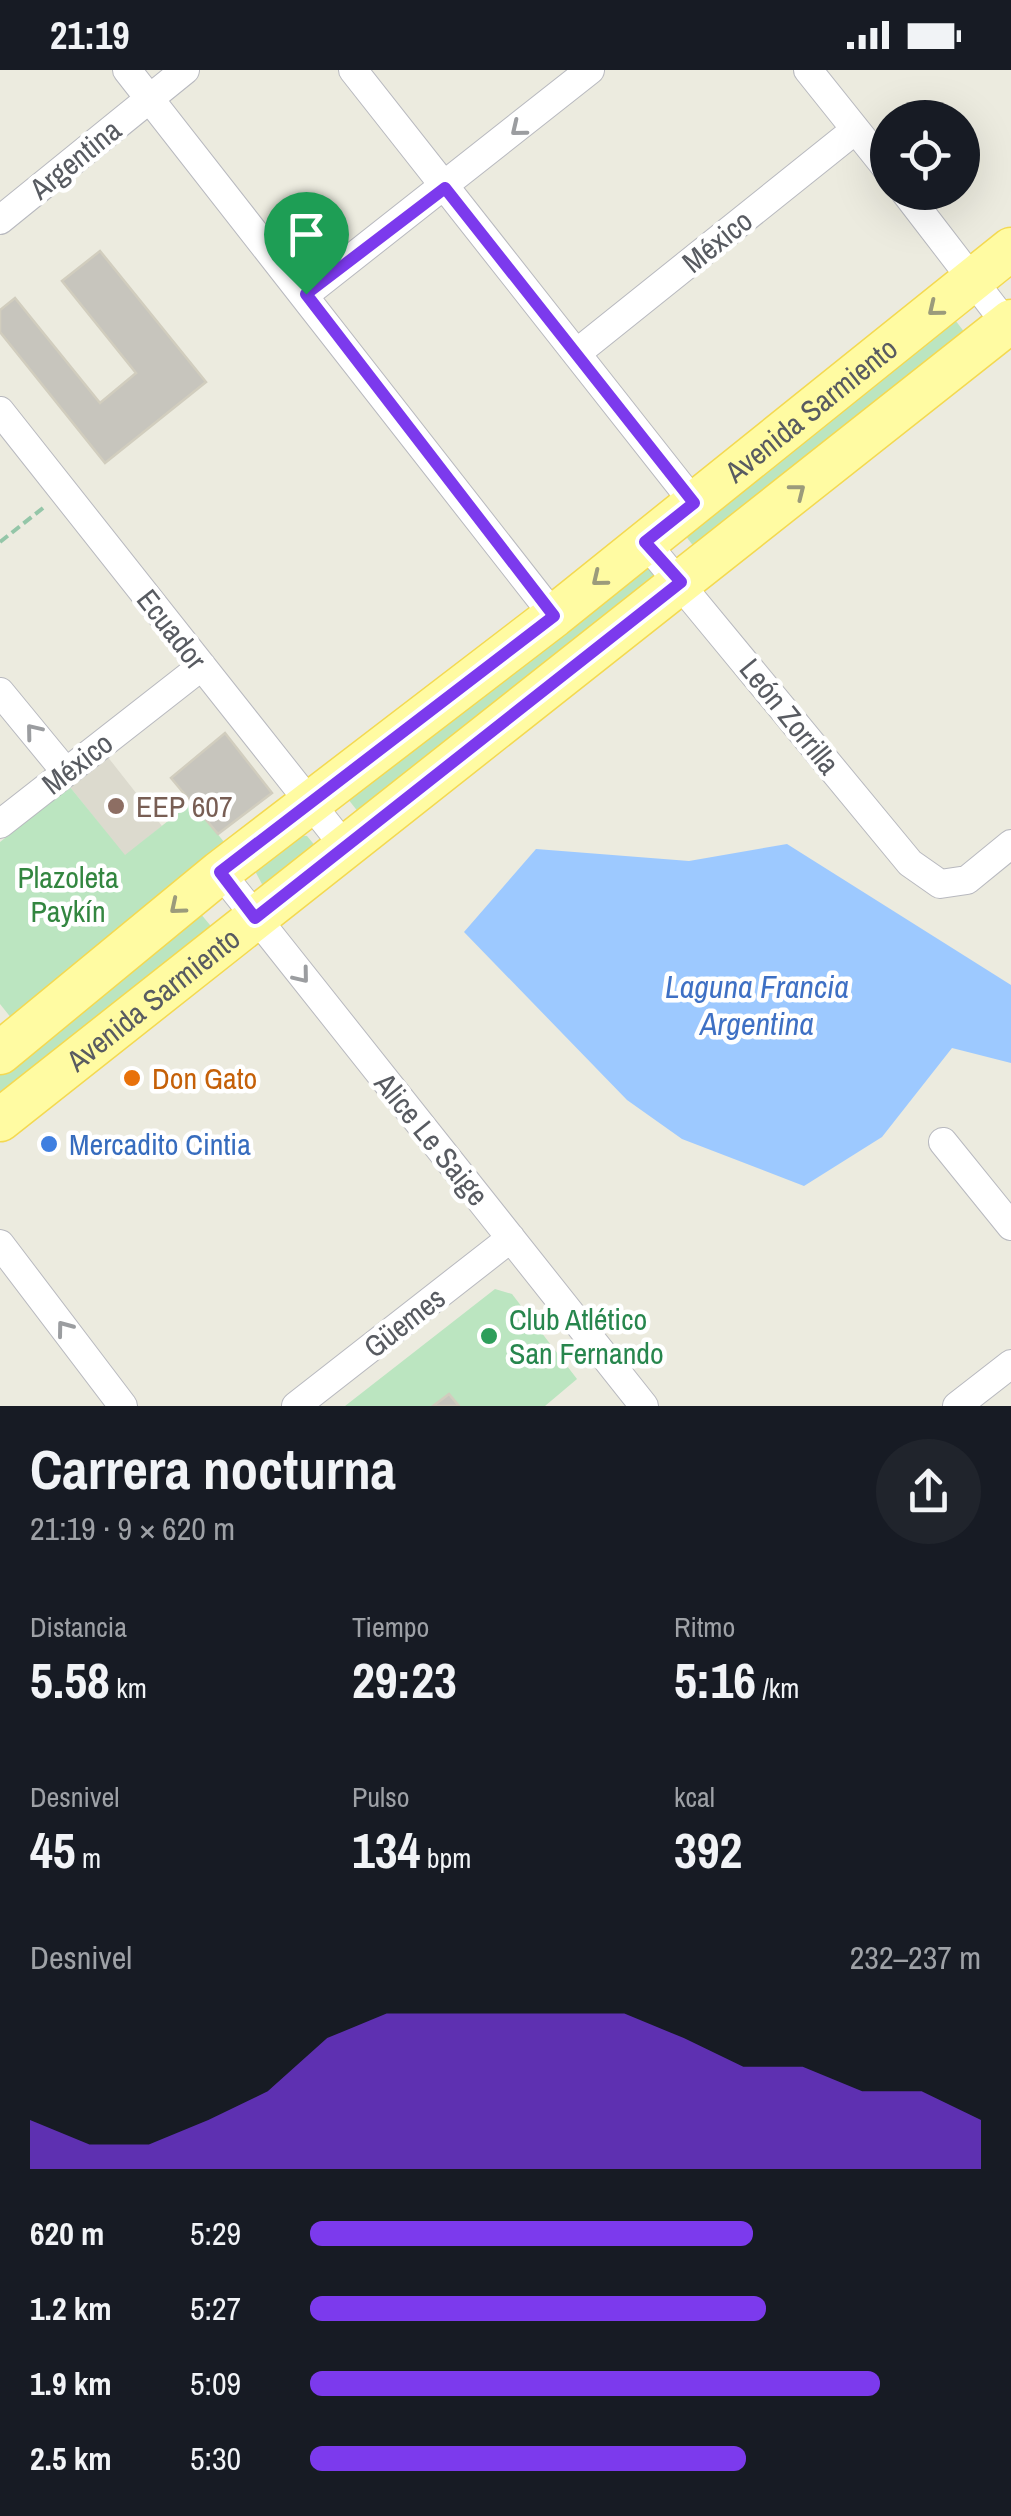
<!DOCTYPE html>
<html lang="es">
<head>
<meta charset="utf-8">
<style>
	body { margin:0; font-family:"Archivo Narrow",sans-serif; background:#20242c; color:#f1f3f6; height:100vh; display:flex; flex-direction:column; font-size:38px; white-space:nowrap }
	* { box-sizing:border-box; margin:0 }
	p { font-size:32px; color:#9ea1a6 }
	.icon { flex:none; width:55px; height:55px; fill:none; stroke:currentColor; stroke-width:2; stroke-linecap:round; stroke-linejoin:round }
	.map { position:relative; height:1336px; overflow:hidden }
	.drawer { display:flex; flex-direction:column; background:#171b24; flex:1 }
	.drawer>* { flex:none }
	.controls { position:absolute; left:870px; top:30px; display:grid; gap:20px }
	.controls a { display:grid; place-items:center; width:110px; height:110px; border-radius:50%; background:#171b24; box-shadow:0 10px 40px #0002; font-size:50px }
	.pin { position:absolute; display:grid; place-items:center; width:85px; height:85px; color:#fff; margin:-102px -42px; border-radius:50% 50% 50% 0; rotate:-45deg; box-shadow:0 0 10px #0007 }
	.pin .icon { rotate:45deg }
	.round { display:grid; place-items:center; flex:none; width:105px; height:105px; border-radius:52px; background:#20242c }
	.head { display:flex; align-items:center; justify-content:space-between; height:170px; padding:0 30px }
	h1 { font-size:55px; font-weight:700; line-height:75px }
	.stats { display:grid; grid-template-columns:repeat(3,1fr); gap:15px; height:170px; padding:10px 30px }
	.stats div { display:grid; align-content:center }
	.stats b { font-size:50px; font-weight:700 }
	.stats small { font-size:28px; font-weight:400 }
	.stats p { font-size:28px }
	.chart { height:280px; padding:20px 30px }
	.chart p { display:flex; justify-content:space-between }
	.chart svg { width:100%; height:180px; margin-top:10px; fill:#7c3aed; opacity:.7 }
	ul { padding:0 30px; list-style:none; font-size:32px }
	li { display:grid; grid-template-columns:160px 120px 1fr; align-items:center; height:75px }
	li i { height:25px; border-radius:12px; background:#7c3aed }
	.status { display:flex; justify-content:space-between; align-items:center; height:70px; padding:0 50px; background:#171b24; direction:ltr }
	.status svg { height:28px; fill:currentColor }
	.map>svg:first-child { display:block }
	.education { fill:#dcdace }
	.green { fill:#bbe5c0 }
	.water { fill:#9dc9ff }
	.building { fill:#c7c5bd; stroke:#d1cdbe; stroke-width:2.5 }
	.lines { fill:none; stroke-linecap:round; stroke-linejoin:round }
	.minor-casing { stroke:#b8b9bf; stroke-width:30 }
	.primary-casing { stroke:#f4d951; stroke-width:45 }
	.path { stroke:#94c6a8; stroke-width:4; stroke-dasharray:10 5; stroke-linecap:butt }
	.minor { stroke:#fff; stroke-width:28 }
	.primary { stroke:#fffba2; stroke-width:42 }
	.oneway { stroke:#9b9da0 }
	.oneway2 { stroke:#9b9b7b }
	.route-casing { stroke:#fff; stroke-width:20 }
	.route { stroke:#7c3aed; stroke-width:12 }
	.education-dot { fill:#8d6e63; stroke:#fff; stroke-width:4 }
	.food-dot { fill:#e8710a; stroke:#fff; stroke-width:4 }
	.shop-dot { fill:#3f7fe0; stroke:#fff; stroke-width:4 }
	.leisure-dot { fill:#2e9e5b; stroke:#fff; stroke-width:4 }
	.labels { text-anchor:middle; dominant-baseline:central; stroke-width:9; stroke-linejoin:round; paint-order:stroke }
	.street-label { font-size:30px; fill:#585b61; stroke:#fff }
	.education-label { font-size:30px; fill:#785e54; stroke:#fff; text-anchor:start }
	.park-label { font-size:30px; fill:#338640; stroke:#fff }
	.food-label { font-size:30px; fill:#c56008; stroke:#fff; text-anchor:start }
	.shop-label { font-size:30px; fill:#366cbe; stroke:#fff; text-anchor:start }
	.leisure-label { font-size:30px; fill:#27864d; stroke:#fff; text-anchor:start }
	.water-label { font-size:32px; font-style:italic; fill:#3e70c4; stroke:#fff }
</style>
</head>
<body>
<div class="status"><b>21:19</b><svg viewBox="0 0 49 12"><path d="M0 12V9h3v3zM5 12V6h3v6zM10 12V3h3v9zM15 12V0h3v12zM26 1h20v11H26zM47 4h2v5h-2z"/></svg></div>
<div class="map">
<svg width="1011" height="1336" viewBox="0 0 1011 1336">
	<rect width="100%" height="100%" fill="#ecebdf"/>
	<!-- education -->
	<path class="education" d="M107 686 162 756 125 786 70 717Z"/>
	<!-- green -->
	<path class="green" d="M952 246 972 272 698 482 678 456Z
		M644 490 662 513 363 748 344 724Z
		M70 717 125 785 192 732 232 782 16 954 0 934V772Z
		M298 765 307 766 317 778 263 816 255 801Z
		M195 837 215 861 0 1036V1003Z
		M495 1219 512 1224 577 1309 545 1336H345Z"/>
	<!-- water -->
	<path class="water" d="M787 774 1011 915V993L952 978 882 1067 804 1116 682 1069 627 1030 464 862 536 779 689 791Z"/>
	<!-- building -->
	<path class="building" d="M100 181 206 312 105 393 0 262V240L15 228 100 333 136 303 62 211Z
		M225 663 272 723 218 764 171 708Z
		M449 1324 459 1336H433Z"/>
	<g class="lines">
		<!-- minor casing -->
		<g class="minor-casing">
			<path id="minor" d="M127 0 554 546
				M353 0 694 433
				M808 0 888 100
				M905 122 1011 260
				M0 150 185 0
				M306 224 590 0
				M578 282 855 60
				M0 341 345 777
				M645 472 910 793 940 814 967 810 1011 774
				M0 622 65 701
				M0 754 202 596
				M220 802 644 1336
				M943 1072 1011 1156
				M0 1174 123 1336
				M296 1336 511 1168
				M957 1336 1011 1294"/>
		</g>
		<!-- primary casing -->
		<g class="primary-casing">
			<g id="primary">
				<path id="s1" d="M0 983 220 802 554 546 1011 179"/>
				<path id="s2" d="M0 1050 1011 251"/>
			</g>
		</g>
		<!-- path -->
		<path class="path" d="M0 472 43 438"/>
		<!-- minor -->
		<use href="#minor" class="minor"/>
		<!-- primary -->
		<use href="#primary" class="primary"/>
	</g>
	<!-- one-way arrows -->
	<defs><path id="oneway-chevron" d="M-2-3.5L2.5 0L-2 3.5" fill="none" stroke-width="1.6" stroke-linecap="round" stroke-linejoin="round" transform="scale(2.5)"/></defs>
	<g class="oneway">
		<use href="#oneway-chevron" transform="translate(518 59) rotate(141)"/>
		<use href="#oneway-chevron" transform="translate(33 661) rotate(-129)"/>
		<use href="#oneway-chevron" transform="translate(302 906) rotate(51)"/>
		<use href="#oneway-chevron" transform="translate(64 1258) rotate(-127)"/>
	</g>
	<g class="oneway2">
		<use href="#oneway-chevron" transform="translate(935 239) rotate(141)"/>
		<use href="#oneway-chevron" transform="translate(798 421) rotate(-38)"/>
		<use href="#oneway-chevron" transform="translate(599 509) rotate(141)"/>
		<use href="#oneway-chevron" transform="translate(177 837) rotate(140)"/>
	</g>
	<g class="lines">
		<!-- route casing -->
		<g class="route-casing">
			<path id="route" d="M445 118 694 433 645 472 681 512 255 848 220 802 554 546 306 224Z"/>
		</g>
		<!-- route -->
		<use href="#route" class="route"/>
	</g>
	<!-- markers -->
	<circle class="education-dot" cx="116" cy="736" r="10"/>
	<circle class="food-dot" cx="132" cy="1008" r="10"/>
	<circle class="shop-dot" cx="49" cy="1074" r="10"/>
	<circle class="leisure-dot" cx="489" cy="1266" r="10"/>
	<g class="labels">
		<!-- street labels -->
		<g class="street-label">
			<text transform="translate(75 89) rotate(-39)">Argentina</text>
			<text transform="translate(717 171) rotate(-39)">México</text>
			<text stroke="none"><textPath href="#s1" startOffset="1035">Avenida Sarmiento</textPath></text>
			<text transform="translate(172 559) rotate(52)">Ecuador</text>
			<text transform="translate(790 646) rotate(51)">León Zorrilla</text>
			<text transform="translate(77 693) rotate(-38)">México</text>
			<text stroke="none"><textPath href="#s2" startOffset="195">Avenida Sarmiento</textPath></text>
			<text transform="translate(432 1069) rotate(51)">Alice Le Saige</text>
			<text transform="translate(404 1252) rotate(-38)">Güemes</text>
		</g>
		<!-- education labels -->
		<g class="education-label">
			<text x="136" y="736">EEP 607</text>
		</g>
		<!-- park labels -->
		<g class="park-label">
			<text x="68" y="807">Plazoleta<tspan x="68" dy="34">Paykín</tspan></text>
		</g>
		<!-- food labels -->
		<g class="food-label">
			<text x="152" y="1008">Don Gato</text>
		</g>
		<!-- shop labels -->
		<g class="shop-label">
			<text x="69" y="1074">Mercadito Cintia</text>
		</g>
		<!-- leisure labels -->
		<g class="leisure-label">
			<text x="509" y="1249">Club Atlético<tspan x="509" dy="34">San Fernando</tspan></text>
		</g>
		<!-- water labels -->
		<g class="water-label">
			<text x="757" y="916">Laguna Francia<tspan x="757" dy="37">Argentina</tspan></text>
		</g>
	</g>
</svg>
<div class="controls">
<a><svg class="icon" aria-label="locate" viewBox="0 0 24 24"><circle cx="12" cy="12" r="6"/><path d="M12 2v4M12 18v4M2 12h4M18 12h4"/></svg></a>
</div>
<div class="pin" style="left:306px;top:224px;background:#1e9e55"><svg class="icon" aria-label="arrive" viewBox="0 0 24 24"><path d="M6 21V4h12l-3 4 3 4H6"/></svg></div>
</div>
<section class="drawer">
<div class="head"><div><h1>Carrera nocturna</h1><p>21:19 · 9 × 620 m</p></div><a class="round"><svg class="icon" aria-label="share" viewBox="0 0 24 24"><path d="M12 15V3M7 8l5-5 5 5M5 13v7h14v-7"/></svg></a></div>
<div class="stats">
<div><p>Distancia</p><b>5.58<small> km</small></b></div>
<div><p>Tiempo</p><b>29:23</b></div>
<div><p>Ritmo</p><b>5:16<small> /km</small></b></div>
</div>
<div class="stats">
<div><p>Desnivel</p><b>45<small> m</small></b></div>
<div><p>Pulso</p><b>134<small> bpm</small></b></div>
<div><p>kcal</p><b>392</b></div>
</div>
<div class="chart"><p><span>Desnivel</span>232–237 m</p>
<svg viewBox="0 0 160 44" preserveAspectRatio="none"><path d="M0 44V32L10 38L20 38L30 32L40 25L50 12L60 6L70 6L80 6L90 6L100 6L110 12L120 19L130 19L140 25L150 25L160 32V44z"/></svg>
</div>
<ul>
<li><b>620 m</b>5:29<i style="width:66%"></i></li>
<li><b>1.2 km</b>5:27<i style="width:68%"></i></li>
<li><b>1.9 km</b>5:09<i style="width:85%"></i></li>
<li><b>2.5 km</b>5:30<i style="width:65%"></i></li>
</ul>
</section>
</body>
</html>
